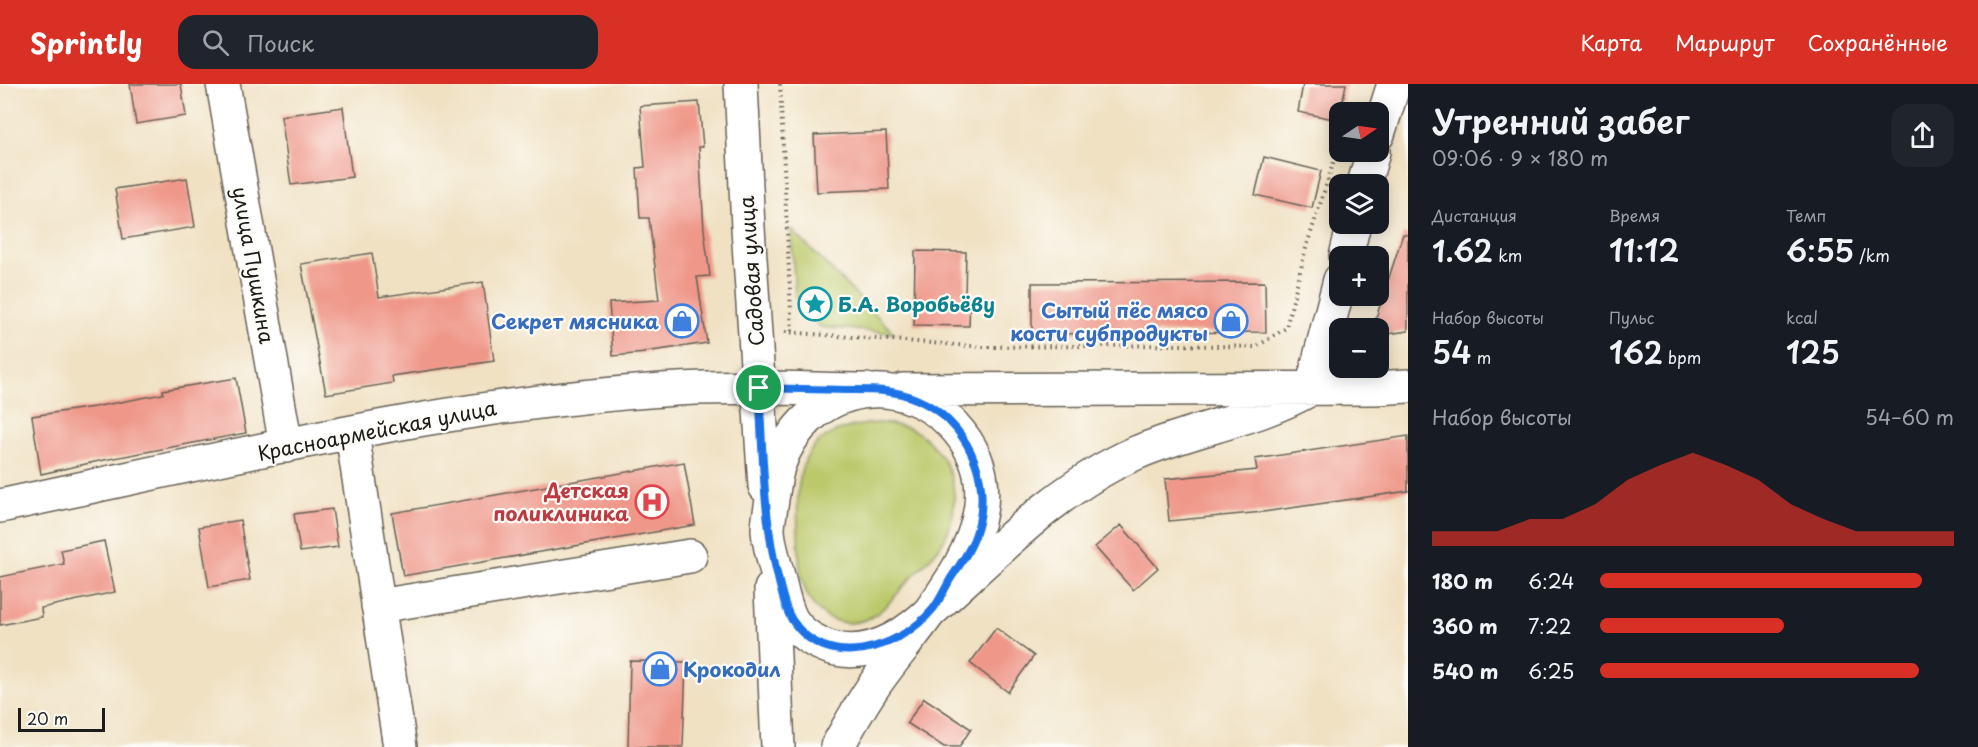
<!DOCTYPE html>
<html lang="ru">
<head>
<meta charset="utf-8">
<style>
	body { margin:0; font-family:"Playpen Sans",sans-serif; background:#20242c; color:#f1f3f6; height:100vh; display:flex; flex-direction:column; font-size:22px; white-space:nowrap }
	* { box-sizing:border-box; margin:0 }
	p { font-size:20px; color:#9ea1a6 }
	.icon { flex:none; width:33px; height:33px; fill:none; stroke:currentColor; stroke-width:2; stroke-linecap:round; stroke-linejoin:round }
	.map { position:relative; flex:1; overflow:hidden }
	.drawer { display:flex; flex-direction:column; background:#171b24; width:570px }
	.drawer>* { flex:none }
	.needle { width:39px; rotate:77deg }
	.fabs { position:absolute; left:1329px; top:18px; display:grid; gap:12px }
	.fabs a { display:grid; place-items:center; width:60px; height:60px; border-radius:12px; background:#171b24; box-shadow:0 3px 15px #0003; font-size:30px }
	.scale { position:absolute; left:18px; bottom:15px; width:87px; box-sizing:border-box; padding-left:6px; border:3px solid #1c1c1c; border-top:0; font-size:16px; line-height:21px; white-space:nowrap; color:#1c1c1c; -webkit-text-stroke:4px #fdfcf7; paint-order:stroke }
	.pin { position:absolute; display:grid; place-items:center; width:51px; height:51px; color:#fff; margin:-26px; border:3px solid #fff; border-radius:50%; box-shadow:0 2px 6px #0007 }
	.round { display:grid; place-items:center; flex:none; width:63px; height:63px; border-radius:18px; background:#20242c }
	.overview { display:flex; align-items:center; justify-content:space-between; height:102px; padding:0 24px }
	h1 { font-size:33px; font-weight:600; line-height:45px }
	.figures { display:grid; grid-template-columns:repeat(3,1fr); gap:9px; height:102px; padding:6px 24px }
	.figures div { display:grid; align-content:center }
	.figures b { font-size:30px; font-weight:600 }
	.figures small { font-size:16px; font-weight:400 }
	.figures p { font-size:16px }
	.chart { height:168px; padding:12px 24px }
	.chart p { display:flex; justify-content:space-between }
	.chart svg { width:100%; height:108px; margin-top:6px; fill:#d93025; opacity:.7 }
	ul { padding:0 24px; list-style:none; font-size:20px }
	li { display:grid; grid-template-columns:96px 72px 1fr; align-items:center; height:45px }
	li i { height:15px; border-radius:8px; background:#d93025 }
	header { display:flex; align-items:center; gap:36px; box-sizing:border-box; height:84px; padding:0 30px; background:#d93025; color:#fff }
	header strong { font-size:28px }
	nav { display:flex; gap:33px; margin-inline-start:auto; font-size:21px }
	.search { width:420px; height:54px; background:#20242c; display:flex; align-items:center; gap:15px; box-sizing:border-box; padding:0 21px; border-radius:18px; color:#9ea1a6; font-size:22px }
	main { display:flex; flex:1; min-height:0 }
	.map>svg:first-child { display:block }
	.green { fill:#bbc96b; stroke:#6c7244; stroke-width:1.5 }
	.building { fill:#ef988a }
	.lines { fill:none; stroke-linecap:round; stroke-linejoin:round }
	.minor-casing { stroke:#666156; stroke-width:36 }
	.major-casing { stroke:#666156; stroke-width:36 }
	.path { stroke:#666156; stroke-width:4; stroke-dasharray:1.5 4.5; stroke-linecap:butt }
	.minor { stroke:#fff; stroke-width:33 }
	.major { stroke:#fff; stroke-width:33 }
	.route-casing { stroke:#fff; stroke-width:12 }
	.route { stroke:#1a73e8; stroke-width:8 }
	.labels { text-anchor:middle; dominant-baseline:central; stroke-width:4.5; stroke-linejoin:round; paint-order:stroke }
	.street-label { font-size:20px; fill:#1c1c1c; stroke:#fdfcf7 }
	.culture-label { font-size:20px; font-weight:bold; fill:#0d838f; stroke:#fdfcf7; text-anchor:start }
	.shop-label { font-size:20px; font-weight:bold; fill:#366cbe; stroke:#fdfcf7; text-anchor:end }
	.health-label { font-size:20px; font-weight:bold; fill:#be3a42; stroke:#fdfcf7; text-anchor:end }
</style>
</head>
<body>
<header>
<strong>Sprintly</strong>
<div class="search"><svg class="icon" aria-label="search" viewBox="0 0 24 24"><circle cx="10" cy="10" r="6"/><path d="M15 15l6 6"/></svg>Поиск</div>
<nav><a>Карта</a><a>Маршрут</a><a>Сохранённые</a></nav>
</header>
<main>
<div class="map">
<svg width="1408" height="663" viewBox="0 0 1408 663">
	<rect width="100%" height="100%" fill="#fdfcf7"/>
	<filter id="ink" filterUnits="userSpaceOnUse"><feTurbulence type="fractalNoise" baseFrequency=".0167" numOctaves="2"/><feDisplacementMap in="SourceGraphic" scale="12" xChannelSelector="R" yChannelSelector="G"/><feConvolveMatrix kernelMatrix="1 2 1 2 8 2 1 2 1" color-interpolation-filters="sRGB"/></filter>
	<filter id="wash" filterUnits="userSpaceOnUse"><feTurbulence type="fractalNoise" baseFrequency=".008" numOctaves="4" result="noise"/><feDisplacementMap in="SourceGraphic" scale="24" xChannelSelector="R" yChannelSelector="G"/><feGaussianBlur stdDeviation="1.35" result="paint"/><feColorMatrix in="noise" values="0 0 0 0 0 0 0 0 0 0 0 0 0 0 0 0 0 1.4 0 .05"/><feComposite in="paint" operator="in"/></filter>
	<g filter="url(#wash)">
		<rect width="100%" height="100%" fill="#f0e1c3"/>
		<!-- green -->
		<path class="green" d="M791 145 894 249 820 243 795 212Z
			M879 339C907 341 920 345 938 368 959 394 959 433 941 461 932 474 920 484 910 495 899 507 889 522 875 531 846 548 816 536 805 505 798 487 799 466 798 447 795 379 803 344 879 339Z"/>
		<g id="blocks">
			<!-- building -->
			<path class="building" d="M130 0H181L186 32 136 40Z
				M1303 0H1346L1339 36 1298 28Z
				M699 18 703 63H699L704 146 710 192 697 193 707 259 645 268V269L613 272 609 219 659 216 649 134H640L637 84 645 83 640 22Z
				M343 23 352 93 291 101 281 32Z
				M886 48 889 105 817 108 814 51Z
				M1264 73 1321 87 1312 124 1255 111Z
				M187 94 195 143 123 155 115 105Z
				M1403 150 1408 151V247L1381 251 1378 244 1374 240Z
				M915 167 966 168 965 212 970 213 969 242 914 241Z
				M372 169 379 213 483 198 494 277 392 292 393 299 326 310 301 180Z
				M1265 198 1266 248 1032 250V199Z
				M236 294 246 349 99 377 41 390 32 332 94 323 163 310V306Z
				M1408 352V407L1263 428 1169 437 1165 395 1257 386 1255 375Z
				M684 378 695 441 403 492 392 429Z
				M332 425 338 463 300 468 294 430Z
				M240 436 250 496 209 503 199 443Z
				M1121 441 1158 484 1133 506 1095 463Z
				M104 457 115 508 41 524 42 533 0 541V493L64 480 61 466Z
				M996 544 1034 572 1008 608 970 579Z
				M630 577 686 578 683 663H628Z
				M924 614 971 645 959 663H944L907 639Z"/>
		</g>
	</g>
	<g filter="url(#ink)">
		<use href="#blocks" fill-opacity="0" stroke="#666156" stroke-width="1.5"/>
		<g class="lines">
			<!-- minor casing -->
			<g class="minor-casing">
				<path id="minor" d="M223 0 286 362
					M352 349 400 663
					M0 422C219 376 438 321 662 306 730 301 798 305 866 306
					M378 522 690 472"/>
			</g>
			<!-- major casing -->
			<g class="major-casing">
				<path id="major" d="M741 0 748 144 765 402
					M1378 50 1394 0
					M1364 100 1373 68
					M1346 172 1354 140
					M1312 304 1340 196
					M903 306 1376 304 1408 302
					M771 505 778 663
					M837 663C849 642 861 620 875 600 923 531 1034 427 953 341 930 317 896 302 862 308 822 314 790 344 778 383 775 393 774 404 772 415 771 425 768 436 768 446 769 462 775 480 779 496 782 509 785 523 791 535 797 545 808 554 819 559 861 580 903 554 933 525 996 469 1057 403 1136 369 1193 344 1258 336 1312 304"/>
			</g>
			<!-- path -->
			<path class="path" d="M780 0 792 249
				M785 248 984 263 1178 261 1256 263 1286 244 1306 164 1340 58"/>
			<!-- minor -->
			<use href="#minor" class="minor"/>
			<!-- major -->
			<use href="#major" class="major"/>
		</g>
	</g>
	<g class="lines" filter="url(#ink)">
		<!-- route casing -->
		<g class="route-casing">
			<path id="route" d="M759 304C787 305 816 305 845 306 869 306 893 305 916 315 966 336 993 394 977 446 972 464 961 479 951 494 945 504 940 516 933 525 899 566 826 588 792 536 785 525 782 510 779 498 763 435 763 369 759 304Z"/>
		</g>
		<!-- route -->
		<use href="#route" class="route"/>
	</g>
	<!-- icons -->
	<defs>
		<g id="sight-ring" transform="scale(1.725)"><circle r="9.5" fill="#fdfcf7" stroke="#0f9aa8" stroke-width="1.5"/><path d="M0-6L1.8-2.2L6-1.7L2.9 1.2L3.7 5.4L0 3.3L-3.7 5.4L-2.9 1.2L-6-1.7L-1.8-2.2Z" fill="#0f9aa8"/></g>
		<g id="shop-ring" transform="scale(1.725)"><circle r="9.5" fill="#fdfcf7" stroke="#3f7fe0" stroke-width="1.5"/><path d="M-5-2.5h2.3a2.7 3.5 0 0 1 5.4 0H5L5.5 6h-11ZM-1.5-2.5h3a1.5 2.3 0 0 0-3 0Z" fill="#3f7fe0"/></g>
		<g id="hospital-ring" transform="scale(1.725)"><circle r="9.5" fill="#fdfcf7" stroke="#e0444e" stroke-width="1.5"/><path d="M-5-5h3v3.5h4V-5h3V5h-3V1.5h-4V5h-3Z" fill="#e0444e"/></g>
	</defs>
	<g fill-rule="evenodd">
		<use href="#sight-ring" x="815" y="220"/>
		<use href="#shop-ring" x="682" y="237"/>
		<use href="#shop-ring" x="1231" y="237"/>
		<use href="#hospital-ring" x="652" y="418"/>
		<use href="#shop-ring" x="660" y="585"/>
	</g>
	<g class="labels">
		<!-- street labels -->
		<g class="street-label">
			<text transform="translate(254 181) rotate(80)">улица Пушкина</text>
			<text transform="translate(751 187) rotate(-94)">Садовая улица</text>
			<text transform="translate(377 346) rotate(-11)">Красноармейская улица</text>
		</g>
		<!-- culture labels -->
		<g class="culture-label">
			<text x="838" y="220">Б.А. Воробьёву</text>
		</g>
		<!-- shop labels -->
		<g class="shop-label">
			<text x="1208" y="226">Сытый пёс мясо<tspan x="1208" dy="23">кости субпродукты</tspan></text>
			<text x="659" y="237">Секрет мясника</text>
			<text x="683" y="585" text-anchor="start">Крокодил</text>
		</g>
		<!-- health labels -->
		<g class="health-label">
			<text x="629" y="406">Детская<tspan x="629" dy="23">поликлиника</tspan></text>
		</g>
	</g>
</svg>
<div class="fabs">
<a><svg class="needle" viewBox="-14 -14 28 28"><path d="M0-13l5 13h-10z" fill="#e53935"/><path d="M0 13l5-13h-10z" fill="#9ea1a6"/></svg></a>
<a><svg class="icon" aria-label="layers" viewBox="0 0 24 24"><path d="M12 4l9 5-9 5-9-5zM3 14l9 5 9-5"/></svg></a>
<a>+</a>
<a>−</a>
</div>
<div class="scale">20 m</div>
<div class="pin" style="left:759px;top:304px;background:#1e9e55"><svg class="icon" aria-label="arrive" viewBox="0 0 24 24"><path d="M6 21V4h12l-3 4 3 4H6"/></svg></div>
</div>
<section class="drawer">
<div class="overview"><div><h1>Утренний забег</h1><p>09:06 · 9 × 180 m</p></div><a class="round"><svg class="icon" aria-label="share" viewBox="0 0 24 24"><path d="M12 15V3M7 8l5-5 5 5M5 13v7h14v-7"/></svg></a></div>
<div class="figures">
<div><p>Дистанция</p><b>1.62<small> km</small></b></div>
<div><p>Время</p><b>11:12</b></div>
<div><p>Темп</p><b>6:55<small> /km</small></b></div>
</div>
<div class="figures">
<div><p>Набор высоты</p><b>54<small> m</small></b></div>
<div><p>Пульс</p><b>162<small> bpm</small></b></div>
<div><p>kcal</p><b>125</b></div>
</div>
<div class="chart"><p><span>Набор высоты</span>54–60 m</p>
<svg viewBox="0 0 160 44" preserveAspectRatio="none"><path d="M0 44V38L10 38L20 38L30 33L40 33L50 27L60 17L70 11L80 6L90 11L100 17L110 27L120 33L130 38L140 38L150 38L160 38V44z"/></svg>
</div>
<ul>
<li><b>180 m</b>6:24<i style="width:91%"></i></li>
<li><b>360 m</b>7:22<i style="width:52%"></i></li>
<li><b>540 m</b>6:25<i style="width:90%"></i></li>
</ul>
</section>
</main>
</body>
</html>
